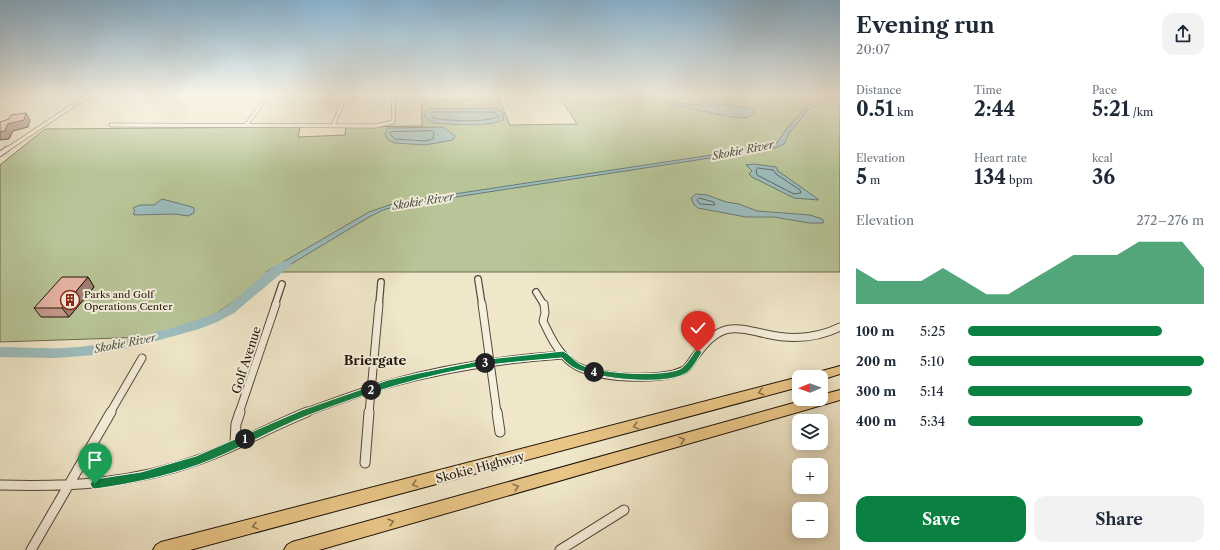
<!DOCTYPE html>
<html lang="en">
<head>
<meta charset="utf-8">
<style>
	body { margin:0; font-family:"Libre Caslon Text",serif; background:#f2f2f3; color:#1f2937; height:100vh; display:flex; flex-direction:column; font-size:15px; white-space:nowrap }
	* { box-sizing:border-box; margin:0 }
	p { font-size:13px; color:#747a83 }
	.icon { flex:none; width:22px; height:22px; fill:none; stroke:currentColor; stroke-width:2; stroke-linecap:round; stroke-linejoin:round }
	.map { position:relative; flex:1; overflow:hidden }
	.drawer { display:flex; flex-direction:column; background:#fff; width:380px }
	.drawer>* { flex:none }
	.needle { width:26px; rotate:269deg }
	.tools { position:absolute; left:792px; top:370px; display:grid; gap:8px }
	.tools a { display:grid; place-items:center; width:36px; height:36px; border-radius:8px; background:#fff; box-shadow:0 2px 10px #0003; font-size:20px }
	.pin { position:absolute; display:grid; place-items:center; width:34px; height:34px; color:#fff; margin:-41px -17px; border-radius:50% 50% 50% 0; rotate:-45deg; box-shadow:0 0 4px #0007 }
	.pin .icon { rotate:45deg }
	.km { position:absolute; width:20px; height:20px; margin:-10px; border-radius:50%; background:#222; color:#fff; font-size:11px; line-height:20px; text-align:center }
	.round { display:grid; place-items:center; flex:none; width:42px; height:42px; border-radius:12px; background:#f2f2f3 }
	.headline { display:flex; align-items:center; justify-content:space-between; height:68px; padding:0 16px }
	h1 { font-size:22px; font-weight:700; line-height:30px }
	.stats { display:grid; grid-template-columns:repeat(3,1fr); gap:6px; height:68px; padding:4px 16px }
	.stats div { display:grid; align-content:center }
	.stats b { font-size:20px; font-weight:700 }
	.stats small { font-size:11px; font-weight:400 }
	.stats p { font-size:11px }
	.chart { height:112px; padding:8px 16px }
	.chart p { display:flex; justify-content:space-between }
	.chart svg { width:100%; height:72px; margin-top:4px; fill:#0b8043; opacity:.7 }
	.cta { display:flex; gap:8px; margin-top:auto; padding:8px 16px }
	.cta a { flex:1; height:46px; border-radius:12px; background:#0b8043; color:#fff; font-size:16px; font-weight:700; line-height:46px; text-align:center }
	.cta a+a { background:#f2f2f3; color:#1f2937 }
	ul { padding:0 16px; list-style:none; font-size:13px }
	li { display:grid; grid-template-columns:64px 48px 1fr; align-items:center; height:30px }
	li i { height:10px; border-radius:5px; background:#0b8043 }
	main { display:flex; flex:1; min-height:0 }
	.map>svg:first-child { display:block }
	.green { fill:#b8c598; stroke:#6c6c50 }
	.water { fill:#9dbebf; stroke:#6b7a76 }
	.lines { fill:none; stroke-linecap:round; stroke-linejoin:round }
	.shore { stroke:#5e6964; stroke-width:1 }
	.river { fill:#9dbebf; fill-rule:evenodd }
	.minor-far4-casing { stroke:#544938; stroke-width:4.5 }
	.minor-far3-casing { stroke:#544938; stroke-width:6 }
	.minor-far2-casing { stroke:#544938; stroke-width:8 }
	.minor-far1-casing { stroke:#544938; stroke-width:9 }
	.minor-casing { stroke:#544938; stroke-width:11 }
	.major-casing { stroke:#201408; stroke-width:2 }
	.highway-casing { stroke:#201408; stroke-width:2 }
	.minor-far4 { stroke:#f5efdd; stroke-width:3.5 }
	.minor-far3 { stroke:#f5efdd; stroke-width:4.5 }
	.minor-far2 { stroke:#f5efdd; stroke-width:5.5 }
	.minor-far1 { stroke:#f5efdd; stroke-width:7 }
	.minor { stroke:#f5efdd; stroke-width:9 }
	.major { fill:#e8c485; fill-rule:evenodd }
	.highway { fill:#e8c485; fill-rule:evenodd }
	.wall { fill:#c69b8d; stroke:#201408 }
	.shaded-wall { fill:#a17e73; stroke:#201408 }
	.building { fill:#e6b4a4; stroke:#201408 }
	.oneway { stroke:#8e754d }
	.route { fill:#0b8043; stroke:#fff }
	.labels { text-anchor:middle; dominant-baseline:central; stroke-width:4; stroke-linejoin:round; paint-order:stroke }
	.poi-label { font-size:10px; fill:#201408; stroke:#f5efdd; text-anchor:start }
	.water-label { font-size:11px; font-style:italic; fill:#4c5048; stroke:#f5efdd }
	.near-street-label { font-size:12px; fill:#201408; stroke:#f5efdd }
	.near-neighbourhood-label { font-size:13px; font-weight:bold; fill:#201408; stroke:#f5efdd }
</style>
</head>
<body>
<main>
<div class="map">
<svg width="840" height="550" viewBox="0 0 840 550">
	<rect width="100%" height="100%" fill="#f0e7ca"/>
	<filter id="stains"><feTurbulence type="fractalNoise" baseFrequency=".005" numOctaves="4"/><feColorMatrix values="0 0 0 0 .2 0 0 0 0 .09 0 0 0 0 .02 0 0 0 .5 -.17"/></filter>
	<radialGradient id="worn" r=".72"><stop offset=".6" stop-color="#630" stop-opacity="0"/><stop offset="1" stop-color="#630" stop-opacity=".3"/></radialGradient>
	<!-- green -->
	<path class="green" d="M421 95H424L425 100 499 99 510 125 577 124 558 95H840V272H278L212 316 148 337 0 342V165L45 129 300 127 298 137 345 135 346 127 422 126Z"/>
	<!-- water -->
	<path class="water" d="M644 95H663L676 103 699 105 701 103H709L748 108 756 113 746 118 732 117 669 104Z
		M833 95H840L825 100 805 112V114L789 133 784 144 775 148 397 206 383 210 369 217 278 272H266L369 212 395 203 771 146 778 142 785 131 808 105 819 99Z
		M429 108 448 109 494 108 502 112 504 119C493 128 450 124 434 123L430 121 428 118 424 116 426 110Z
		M443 127 455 136 453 140 425 145 395 143 388 140 385 135 387 128Z
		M754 164 776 167 778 171 818 199V200L794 198 752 177 749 174 752 171 746 165Z
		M696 194 707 195 726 202 739 204 757 211 810 215 822 219 824 221 823 223H809L774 217H746L698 208 694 205 691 198Z
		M162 199 192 207 194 208V213L188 216 175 214 135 215 133 214 135 211 133 208 140 205H154Z"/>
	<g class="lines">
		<!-- shore -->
		<path class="shore" d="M433 112H493L499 116C488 123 447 121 433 118L431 114Z
			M432 131 434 133 433 139 425 141 395 139 390 134 391 132Z
			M758 168 773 170 776 174 800 190 801 193 794 194 757 175 756 170Z
			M699 198 714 202 715 205 700 204 697 200Z"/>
		<!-- river -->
		<path class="river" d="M286 261 290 262 291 264 290 266 234 313 217 322 199 329 138 346 94 355 56 358 0 357V347C21 347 43 349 64 348 103 346 141 337 178 326 192 321 207 318 221 310 240 299 268 265 286 261Z"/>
		<!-- minor-far4 casing -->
		<g class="minor-far4-casing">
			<path id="minor-far4" d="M247 124 268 95
				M111 125 376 126 393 122 394 95
				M333 125 341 107 344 95
				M6 150 89 95"/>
		</g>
		<!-- minor-far3 casing -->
		<g class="minor-far3-casing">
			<path id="minor-far3" d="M0 154 7 149"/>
		</g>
		<!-- minor-far2 casing -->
		<g class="minor-far2-casing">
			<path id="minor-far2" d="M478 279 482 305
				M536 292 544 305
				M275 305 282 284
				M379 305 381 282"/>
		</g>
		<!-- minor-far1 casing -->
		<g class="minor-far1-casing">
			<path id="minor-far1" d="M482 304 497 413
				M544 304 545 313 543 321C550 336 558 353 572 363 592 379 662 382 684 370 688 368 691 362 694 358 703 346 714 331 730 329 743 327 755 332 766 334 792 340 816 339 840 327
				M110 413 142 358
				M239 413 276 304
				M304 413C331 403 360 392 388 384 445 368 504 359 563 355
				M369 413 379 304"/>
		</g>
		<!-- minor casing -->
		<g class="minor-casing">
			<path id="minor" d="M497 412 500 432
				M235 443 236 424 240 412
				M365 463 369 412
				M0 485C69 487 132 484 198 460 235 447 270 427 307 412
				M31 550 111 412
				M560 550 624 510"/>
		</g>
		<!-- major casing -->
		<g class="major-casing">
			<path id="major" d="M0 95H4L0 100Z"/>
		</g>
		<!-- highway casing -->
		<g class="highway-casing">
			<path id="highway" d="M840 366V374L821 380V377H809L811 374Z
				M799 377V387L190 550H153L156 545 161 542Z
				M840 390V400L319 550H284L287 545 292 542 808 399H821V395Z"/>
		</g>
		<!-- minor-far4 -->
		<use href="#minor-far4" class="minor-far4"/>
		<!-- minor-far3 -->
		<use href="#minor-far3" class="minor-far3"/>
		<!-- minor-far2 -->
		<use href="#minor-far2" class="minor-far2"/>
		<!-- minor-far1 -->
		<use href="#minor-far1" class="minor-far1"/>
		<!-- minor -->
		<use href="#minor" class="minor"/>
		<!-- major -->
		<use href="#major" class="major"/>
		<!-- highway -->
		<use href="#highway" class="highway"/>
	</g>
	<!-- wall -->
	<path class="wall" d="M88 277 94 287 69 317H41L34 308Z"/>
	<!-- shaded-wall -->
	<path class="shaded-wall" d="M26 113 30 120 28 127 13 131 9 139 0 140V132L8 124Z
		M88 277 94 287 69 317 62 308Z"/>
	<!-- building -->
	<path class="building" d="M26 113 24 120 8 124 5 131 0 132V122L9 119 11 115Z
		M62 277H88L62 308H34Z"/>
	<!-- one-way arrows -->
	<defs><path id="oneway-chevron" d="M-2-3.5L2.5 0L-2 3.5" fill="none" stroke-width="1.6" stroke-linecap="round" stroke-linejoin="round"/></defs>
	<g class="oneway">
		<use href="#oneway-chevron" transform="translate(761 392) rotate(165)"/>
		<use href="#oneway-chevron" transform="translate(636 426) rotate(165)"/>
		<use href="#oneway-chevron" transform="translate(682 440) rotate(-16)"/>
		<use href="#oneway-chevron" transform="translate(415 484) rotate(165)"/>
		<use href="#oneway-chevron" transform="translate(516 487) rotate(-16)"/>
		<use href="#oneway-chevron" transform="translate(391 522) rotate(-16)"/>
		<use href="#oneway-chevron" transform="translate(255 526) rotate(165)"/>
	</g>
	<!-- sky -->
	<linearGradient id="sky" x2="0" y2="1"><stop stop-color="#8ab8d8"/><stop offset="0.55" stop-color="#f8f4e7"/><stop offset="1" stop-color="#f8f4e7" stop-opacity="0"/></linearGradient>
	<rect width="840" height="172" fill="url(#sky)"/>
	<!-- route -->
	<path class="route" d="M698 349 702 352C698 359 692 370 685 374 663 386 599 379 576 369 571 367 566 362 562 358 538 360 513 362 489 365 427 374 367 393 309 415 271 430 236 451 198 465 164 477 130 484 95 489L92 488 90 484 92 481 95 479 141 472 196 456 302 410 388 380 419 373 489 359 563 351C570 354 574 361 580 364 598 374 662 377 680 369 686 366 692 355 696 350Z"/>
	<!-- icons -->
	<defs>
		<g id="building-ring" transform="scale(1)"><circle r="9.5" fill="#f5efdd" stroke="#8f2418" stroke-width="1.5"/><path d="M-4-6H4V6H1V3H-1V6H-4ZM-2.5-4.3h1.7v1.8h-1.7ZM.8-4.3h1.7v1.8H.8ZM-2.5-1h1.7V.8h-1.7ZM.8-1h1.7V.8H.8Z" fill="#8f2418"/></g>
	</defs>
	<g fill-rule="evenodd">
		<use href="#building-ring" x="70" y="300"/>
	</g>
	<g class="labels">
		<!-- poi labels -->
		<g class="poi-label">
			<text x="84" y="294">Parks and Golf<tspan x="84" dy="12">Operations Center</tspan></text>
		</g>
		<!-- water labels -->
		<g class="water-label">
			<text transform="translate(743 150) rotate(-11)">Skokie River</text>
			<text transform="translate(423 201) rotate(-9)">Skokie River</text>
			<text transform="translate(125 343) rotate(-11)">Skokie River</text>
		</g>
		<!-- near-street labels -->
		<g class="near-street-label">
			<text transform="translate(246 360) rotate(-72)">Golf Avenue</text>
			<text transform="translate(480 467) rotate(-15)">Skokie Highway</text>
		</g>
		<!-- near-neighbourhood labels -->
		<g class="near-neighbourhood-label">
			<text x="375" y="360">Briergate</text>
		</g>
	</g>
	<rect width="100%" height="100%" filter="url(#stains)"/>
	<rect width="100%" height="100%" fill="url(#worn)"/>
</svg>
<div class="tools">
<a><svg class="needle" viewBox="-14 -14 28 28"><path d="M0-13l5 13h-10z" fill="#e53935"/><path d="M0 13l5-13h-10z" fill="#747a83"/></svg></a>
<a><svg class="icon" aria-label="layers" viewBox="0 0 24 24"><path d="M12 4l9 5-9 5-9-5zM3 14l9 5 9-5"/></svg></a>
<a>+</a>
<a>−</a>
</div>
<div class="pin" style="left:95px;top:484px;background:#1e9e55"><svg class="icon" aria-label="arrive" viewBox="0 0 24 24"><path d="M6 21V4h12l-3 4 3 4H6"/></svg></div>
<div class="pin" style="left:698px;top:352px;background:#d93025"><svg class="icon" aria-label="check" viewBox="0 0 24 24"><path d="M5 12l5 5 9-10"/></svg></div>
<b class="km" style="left:245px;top:439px">1</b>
<b class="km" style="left:371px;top:390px">2</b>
<b class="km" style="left:485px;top:363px">3</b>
<b class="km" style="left:594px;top:372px">4</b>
</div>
<section class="drawer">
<div class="headline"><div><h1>Evening run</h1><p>20:07</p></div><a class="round"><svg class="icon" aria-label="share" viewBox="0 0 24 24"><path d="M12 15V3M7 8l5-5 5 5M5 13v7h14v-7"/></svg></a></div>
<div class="stats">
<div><p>Distance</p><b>0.51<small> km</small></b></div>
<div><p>Time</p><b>2:44</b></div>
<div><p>Pace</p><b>5:21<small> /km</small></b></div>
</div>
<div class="stats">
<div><p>Elevation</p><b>5<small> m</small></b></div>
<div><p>Heart rate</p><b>134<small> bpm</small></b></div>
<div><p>kcal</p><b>36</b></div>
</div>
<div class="chart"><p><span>Elevation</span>272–276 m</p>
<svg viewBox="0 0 160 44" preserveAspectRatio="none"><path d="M0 44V22L10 30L20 30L30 30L40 22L50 30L60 38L70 38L80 30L90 22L100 14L110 14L120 14L130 6L140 6L150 6L160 22V44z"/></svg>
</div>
<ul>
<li><b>100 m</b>5:25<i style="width:82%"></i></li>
<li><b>200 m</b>5:10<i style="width:100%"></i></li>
<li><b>300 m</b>5:14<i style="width:95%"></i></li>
<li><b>400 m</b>5:34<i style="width:74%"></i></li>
</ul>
<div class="cta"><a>Save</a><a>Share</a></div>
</section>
</main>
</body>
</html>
